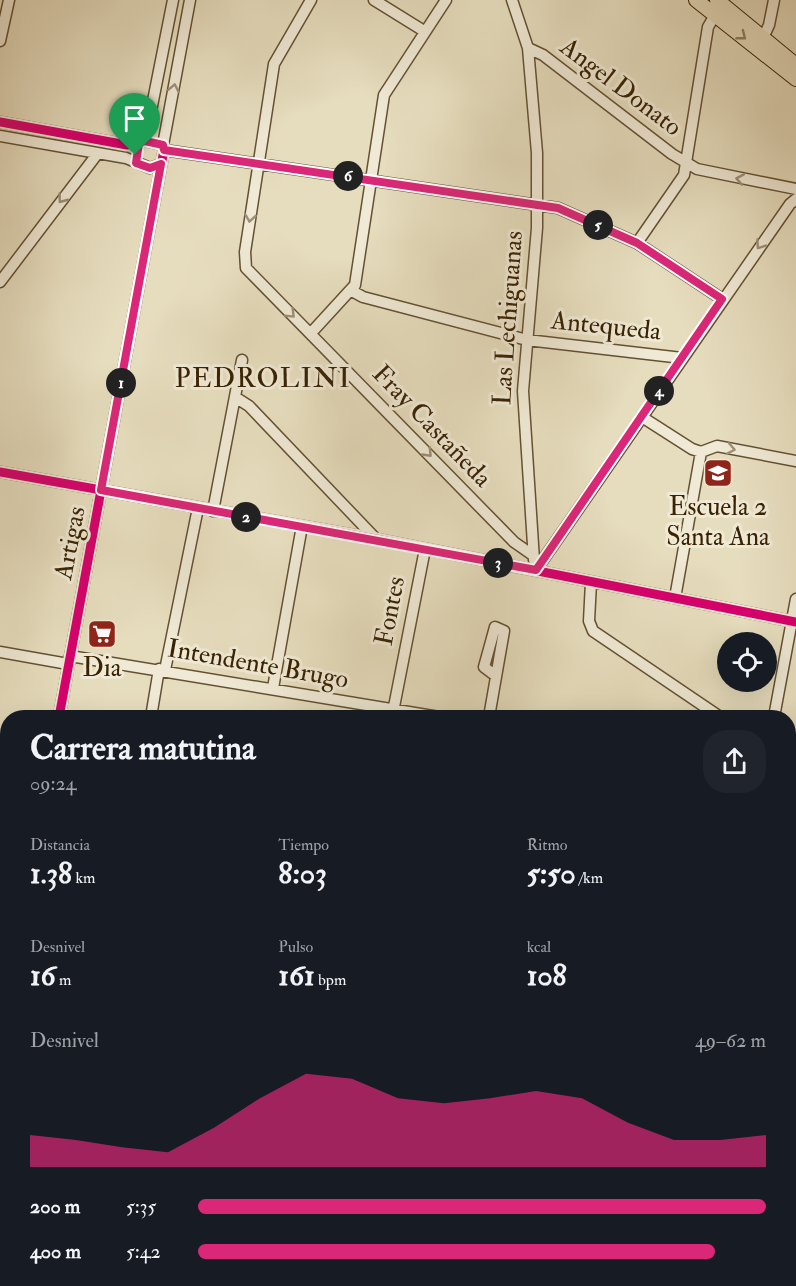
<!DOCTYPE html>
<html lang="es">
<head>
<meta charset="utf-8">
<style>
	body { margin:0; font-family:"IM FELL Double Pica",serif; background:#20242c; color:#f1f3f6; height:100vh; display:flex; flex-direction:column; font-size:22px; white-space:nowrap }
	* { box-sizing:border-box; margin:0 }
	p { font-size:20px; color:#9ea1a6 }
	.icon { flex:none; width:33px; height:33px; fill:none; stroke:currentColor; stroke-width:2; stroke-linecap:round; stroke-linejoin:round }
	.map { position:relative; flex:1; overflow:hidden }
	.details { position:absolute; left:0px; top:710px; width:796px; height:578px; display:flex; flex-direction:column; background:#171b24; border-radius:24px 24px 0 0; box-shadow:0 6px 24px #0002 }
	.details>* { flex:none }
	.buttons { position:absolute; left:717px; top:632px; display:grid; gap:12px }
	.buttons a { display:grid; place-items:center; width:60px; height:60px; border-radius:50%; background:#171b24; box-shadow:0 6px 24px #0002; font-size:30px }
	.pin { position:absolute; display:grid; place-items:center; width:51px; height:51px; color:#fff; margin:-62px -26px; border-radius:50% 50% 50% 0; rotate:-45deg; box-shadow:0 0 6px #0007 }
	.pin .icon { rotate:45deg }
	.km { position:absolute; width:30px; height:30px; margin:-15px; border-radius:50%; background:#222; color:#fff; font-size:16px; line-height:30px; text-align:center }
	.round { display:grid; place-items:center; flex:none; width:63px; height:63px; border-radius:24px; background:#20242c }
	.headline { display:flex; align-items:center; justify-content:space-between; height:102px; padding:0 30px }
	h1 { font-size:33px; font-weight:700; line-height:45px }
	.figures { display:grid; grid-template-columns:repeat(3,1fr); gap:9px; height:102px; padding:6px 30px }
	.figures div { display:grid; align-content:center }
	.figures b { font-size:30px; font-weight:700 }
	.figures small { font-size:16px; font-weight:400 }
	.figures p { font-size:16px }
	.chart { height:168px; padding:12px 30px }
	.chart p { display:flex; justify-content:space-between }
	.chart svg { width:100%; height:108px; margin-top:6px; fill:#db2777; opacity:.7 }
	ul { padding:0 30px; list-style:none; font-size:20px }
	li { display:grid; grid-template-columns:96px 72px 1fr; align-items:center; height:45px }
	li i { height:15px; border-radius:8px; background:#db2777 }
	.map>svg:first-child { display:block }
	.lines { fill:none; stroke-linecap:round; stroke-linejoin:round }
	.minor-casing { stroke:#645131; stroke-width:13 }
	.major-casing { stroke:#392202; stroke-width:16 }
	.minor { stroke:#efe9d5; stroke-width:10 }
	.major { stroke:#e6ddbe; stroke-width:14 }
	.cycleway-casing { stroke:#efe9d5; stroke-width:13 }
	.cycleway { stroke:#d6006c; stroke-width:9 }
	.oneway { stroke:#908060 }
	.oneway2 { stroke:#9d8f76 }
	.route-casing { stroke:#fff; stroke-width:12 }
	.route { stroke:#db2777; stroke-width:8 }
	.labels { text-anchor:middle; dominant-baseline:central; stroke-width:6; stroke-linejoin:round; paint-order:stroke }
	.street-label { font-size:26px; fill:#392202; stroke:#efe9d5 }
	.poi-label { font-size:26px; fill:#392202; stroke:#efe9d5 }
	.neighbourhood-label { font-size:27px; letter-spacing:1.5px; fill:#392202; stroke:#efe9d5 }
</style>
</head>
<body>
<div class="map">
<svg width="796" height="1286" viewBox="0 0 796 1286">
	<rect width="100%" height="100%" fill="#e6ddbe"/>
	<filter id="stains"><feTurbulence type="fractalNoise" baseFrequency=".00333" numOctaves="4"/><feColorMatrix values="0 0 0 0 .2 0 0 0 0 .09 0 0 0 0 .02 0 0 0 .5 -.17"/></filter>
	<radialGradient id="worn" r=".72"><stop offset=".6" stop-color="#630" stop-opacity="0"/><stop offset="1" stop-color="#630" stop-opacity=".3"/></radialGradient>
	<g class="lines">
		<!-- minor casing -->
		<g class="minor-casing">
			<path id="minor" d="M311 0 274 64 245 252 246 268 514 542 534 556
				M374 0 424 31
				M512 0 528 48 537 153V228L523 391 534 560
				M763 38 769 25 774 0
				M0 41 9 0
				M528 48 543 55 672 154 697 169 796 189
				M0 122 127 145 145 141 163 145 164 150 59 717
				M0 136 126 158 150 168 161 164
				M145 141 173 0
				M163 145 190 0
				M164 150 558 208 637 243 722 299
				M637 243 684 175 708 27 715 15
				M0 282 98 153
				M352 291 363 297 527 340 682 358
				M311 333 355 285 384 95 446 0
				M235 397 249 406 376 539
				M642 417 692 449 701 452 717 446 796 461
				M0 472 376 539 796 622
				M213 511 242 360
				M536 570 790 204 796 199
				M591 582 589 621 593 631 720 717
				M675 598 701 452
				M0 652 68 664
				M70 656 439 717
				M165 670 198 508
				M273 688 302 526
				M151 717 159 669
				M392 717 425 549
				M489 717 504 631 495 627 484 667 496 676
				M774 717 796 599
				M789 750 796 752
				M0 792 8 793
				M789 873 796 875
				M0 953 8 955
				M789 1035 796 1036
				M0 1044 8 1002
				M0 1087 8 1089
				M789 1273 796 1237
				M304 1280 325 1283
				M185 1286 186 1280
				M410 1286 411 1280
				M495 1286 497 1280
				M671 1286 672 1280"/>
		</g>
		<!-- major casing -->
		<g class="major-casing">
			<path id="major" d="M696 0 796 79
				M717 0 796 65"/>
		</g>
		<!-- minor -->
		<use href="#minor" class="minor"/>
		<!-- major -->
		<use href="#major" class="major"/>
		<!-- cycleway casing -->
		<g class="cycleway-casing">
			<path id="cycleway" d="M0 122 127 145 145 141 163 145 164 150 59 717
				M0 472 376 539 796 622"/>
		</g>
		<!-- cycleway -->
		<use href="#cycleway" class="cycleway"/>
	</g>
	<!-- one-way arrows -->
	<defs><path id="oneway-chevron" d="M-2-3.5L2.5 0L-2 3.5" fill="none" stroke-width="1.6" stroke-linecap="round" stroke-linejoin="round" transform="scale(1.5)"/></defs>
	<use class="oneway" href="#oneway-chevron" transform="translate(742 36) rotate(38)"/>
	<g class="oneway2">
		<use href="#oneway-chevron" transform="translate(174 88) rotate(-79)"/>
		<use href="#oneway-chevron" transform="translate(740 179) rotate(-170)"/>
		<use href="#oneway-chevron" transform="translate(62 199) rotate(127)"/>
		<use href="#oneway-chevron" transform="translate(250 218) rotate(99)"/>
		<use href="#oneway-chevron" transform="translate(760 245) rotate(125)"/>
		<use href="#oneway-chevron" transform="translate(291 314) rotate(45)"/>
		<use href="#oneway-chevron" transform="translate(731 449) rotate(11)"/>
		<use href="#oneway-chevron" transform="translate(428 453) rotate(46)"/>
	</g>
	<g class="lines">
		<!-- route casing -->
		<g class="route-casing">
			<path id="route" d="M145 141 163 145 164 150 558 208 637 243 722 299 536 570 101 490 161 164 150 168 136 163 139 143Z"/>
		</g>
		<!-- route -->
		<use href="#route" class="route"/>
	</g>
	<!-- icons -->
	<defs>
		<g id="school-square" transform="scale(1.5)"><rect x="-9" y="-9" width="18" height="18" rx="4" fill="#8f2418" stroke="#efe9d5"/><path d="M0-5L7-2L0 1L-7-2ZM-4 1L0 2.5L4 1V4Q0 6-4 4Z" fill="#fff"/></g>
		<g id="supermarket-square" transform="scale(1.5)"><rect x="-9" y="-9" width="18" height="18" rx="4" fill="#8f2418" stroke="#efe9d5"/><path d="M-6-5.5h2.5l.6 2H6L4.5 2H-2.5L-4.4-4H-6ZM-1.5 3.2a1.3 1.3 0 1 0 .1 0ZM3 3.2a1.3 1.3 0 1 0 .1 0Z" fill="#fff"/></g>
	</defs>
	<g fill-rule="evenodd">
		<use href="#school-square" x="718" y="473"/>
		<use href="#supermarket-square" x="102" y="634"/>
	</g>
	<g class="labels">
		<!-- street labels -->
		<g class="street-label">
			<text transform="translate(621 87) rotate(37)">Angel Donato</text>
			<text transform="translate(508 318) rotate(-86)">Las Lechiguanas</text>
			<text transform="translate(606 326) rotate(6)">Antequeda</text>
			<text transform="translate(432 426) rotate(46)">Fray Castañeda</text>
			<text transform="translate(70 543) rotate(-79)">Artigas</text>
			<text transform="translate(390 611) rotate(-79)">Fontes</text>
			<text transform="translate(258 664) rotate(10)">Intendente Brugo</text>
		</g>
		<!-- poi labels -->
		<g class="poi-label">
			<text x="718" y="507">Escuela 2<tspan x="718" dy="30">Santa Ana</tspan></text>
			<text x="102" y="668">Dia</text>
		</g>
		<!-- neighbourhood labels -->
		<g class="neighbourhood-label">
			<text x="263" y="378">PEDROLINI</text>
		</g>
	</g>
	<rect width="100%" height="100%" filter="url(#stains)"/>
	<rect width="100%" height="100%" fill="url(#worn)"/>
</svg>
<div class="buttons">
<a><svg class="icon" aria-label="locate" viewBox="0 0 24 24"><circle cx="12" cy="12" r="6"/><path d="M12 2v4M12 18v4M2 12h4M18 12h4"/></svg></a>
</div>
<div class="pin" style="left:135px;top:155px;background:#1e9e55"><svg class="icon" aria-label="arrive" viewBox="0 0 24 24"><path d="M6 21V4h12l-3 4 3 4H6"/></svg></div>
<b class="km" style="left:121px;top:383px">1</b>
<b class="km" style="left:246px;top:517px">2</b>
<b class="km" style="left:498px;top:563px">3</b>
<b class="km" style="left:659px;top:391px">4</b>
<b class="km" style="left:598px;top:225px">5</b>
<b class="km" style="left:348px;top:176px">6</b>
<section class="details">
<div class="headline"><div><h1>Carrera matutina</h1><p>09:24</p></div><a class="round"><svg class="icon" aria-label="share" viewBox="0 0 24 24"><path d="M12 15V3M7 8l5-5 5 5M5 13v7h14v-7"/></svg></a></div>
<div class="figures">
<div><p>Distancia</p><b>1.38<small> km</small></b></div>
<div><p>Tiempo</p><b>8:03</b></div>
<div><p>Ritmo</p><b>5:50<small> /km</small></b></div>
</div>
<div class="figures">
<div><p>Desnivel</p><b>16<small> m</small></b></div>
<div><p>Pulso</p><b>161<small> bpm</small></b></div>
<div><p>kcal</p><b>108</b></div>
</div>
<div class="chart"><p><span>Desnivel</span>49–62 m</p>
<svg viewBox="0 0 160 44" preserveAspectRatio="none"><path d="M0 44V31L10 33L20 36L30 38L40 28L50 16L60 6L70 8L80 16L90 18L100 16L110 13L120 16L130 26L140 33L150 33L160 31V44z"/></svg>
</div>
<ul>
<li><b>200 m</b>5:35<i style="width:100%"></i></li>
<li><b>400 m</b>5:42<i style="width:91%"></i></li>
</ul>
</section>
</div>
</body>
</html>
